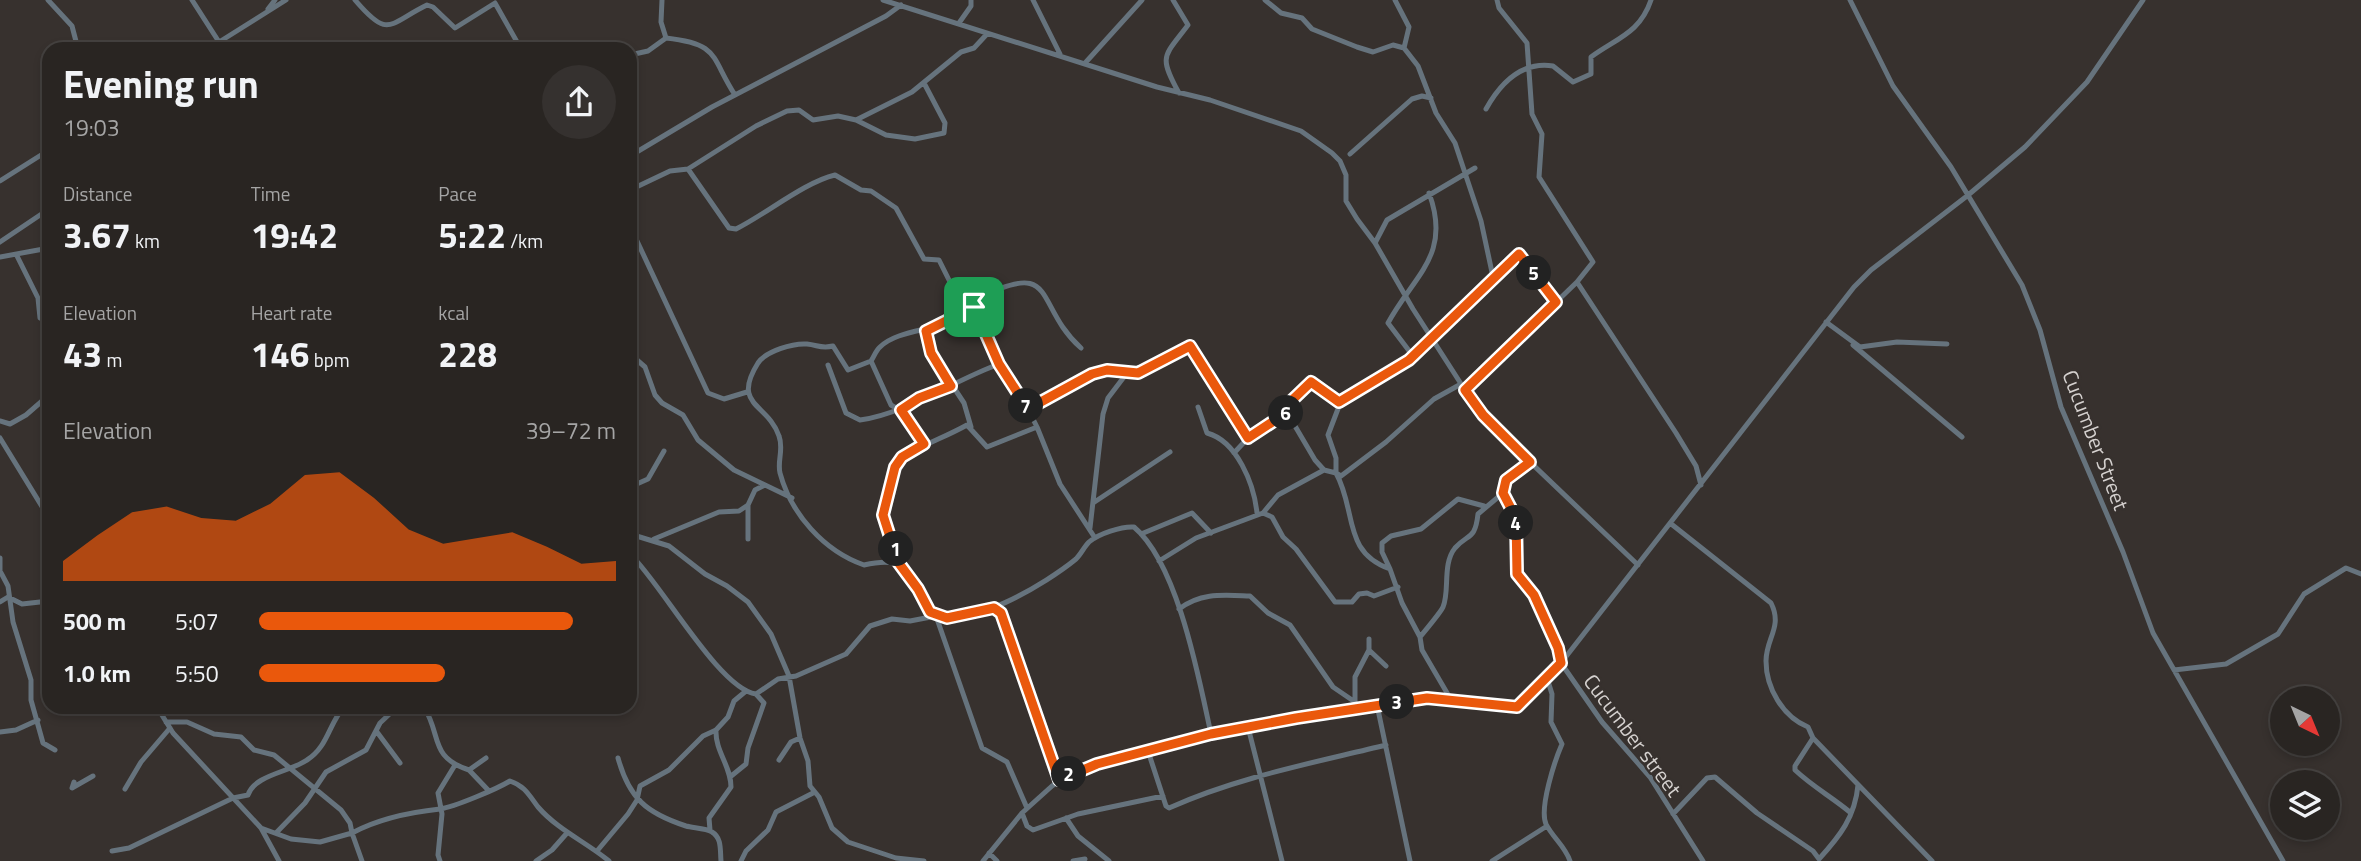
<!DOCTYPE html>
<html lang="en">
<head>
<meta charset="utf-8">
<style>
	body { margin:0; font-family:"Titillium Web",sans-serif; background:#35312f; color:#f1f3f6; height:100vh; display:flex; flex-direction:column; font-size:26px; white-space:nowrap }
	* { box-sizing:border-box; margin:0 }
	p { font-size:23px; color:#a5a5a5 }
	.icon { flex:none; width:38px; height:38px; fill:none; stroke:currentColor; stroke-width:2; stroke-linecap:round; stroke-linejoin:round }
	.map { position:relative; flex:1; overflow:hidden }
	.panel { position:absolute; left:42px; top:42px; width:595px; height:672px; display:flex; flex-direction:column; background:#292522; border-radius:21px; box-shadow:0 4px 10px #0003,0 0 0 2px #454240 }
	.panel>* { flex:none }
	.needle { width:46px; rotate:137deg }
	.controls { position:absolute; left:2270px; top:686px; display:grid; gap:14px }
	.controls a { display:grid; place-items:center; width:70px; height:70px; border-radius:50%; background:#292522; box-shadow:0 4px 10px #0003,0 0 0 2px #454240; font-size:35px }
	.pin { position:absolute; display:grid; place-items:center; width:60px; height:60px; color:#fff; margin:-30px; border-radius:14px; box-shadow:0 4px 10px #0006 }
	.km { position:absolute; width:35px; height:35px; margin:-18px; border-radius:50%; background:#222; color:#fff; font-size:19px; line-height:35px; text-align:center }
	.round { display:grid; place-items:center; flex:none; width:74px; height:74px; border-radius:37px; background:#35312f }
	.head { display:flex; align-items:center; justify-content:space-between; height:119px; padding:0 21px }
	h1 { font-size:38px; font-weight:700; line-height:52px }
	.metrics { display:grid; grid-template-columns:repeat(3,1fr); gap:10px; height:119px; padding:7px 21px }
	.metrics div { display:grid; align-content:center }
	.metrics b { font-size:35px; font-weight:700 }
	.metrics small { font-size:19px; font-weight:400 }
	.metrics p { font-size:19px }
	.chart { height:196px; padding:14px 21px }
	.chart p { display:flex; justify-content:space-between }
	.chart svg { width:100%; height:126px; margin-top:7px; fill:#ea580c; opacity:.7 }
	ul { padding:0 21px; list-style:none; font-size:23px }
	li { display:grid; grid-template-columns:112px 84px 1fr; align-items:center; height:52px }
	li i { height:18px; border-radius:9px; background:#ea580c }
	.map>svg:first-child { display:block }
	.lines { fill:none; stroke-linecap:round; stroke-linejoin:round }
	.minor { stroke:#66737d; stroke-width:5 }
	.route-casing { stroke:#fff; stroke-width:14 }
	.route { stroke:#ea580c; stroke-width:9 }
	.labels { text-anchor:middle; dominant-baseline:central; stroke-width:5; stroke-linejoin:round; paint-order:stroke }
	.street-label { font-size:21px; fill:#d5d1cf; stroke:#37312e }
</style>
</head>
<body>
<div class="map">
<svg width="2361" height="861" viewBox="0 0 2361 861">
	<rect width="100%" height="100%" fill="#37312e"/>
	<g class="lines">
		<!-- minor -->
		<path class="minor" d="M48 0 72 26 78 49
			M192 0 219 42
			M355 0C389 40 388 24 427 5L433 7 455 28 495 3 521 49
			M662 0 661 22 666 38C720 44 710 56 735 95
			M883 0 1157 87 1210 100 1301 131 1332 153 1340 161 1346 175V201L1357 219 1375 243 1413 309 1472 401 1509 442 1638 565
			M1033 0 1060 54
			M1173 0 1188 25C1164 57 1158 55 1179 93
			M1265 0 1281 13 1302 18 1312 29 1357 47 1373 52 1393 45 1404 48
			M1395 0 1409 27 1404 48 1418 66 1436 113 1455 143 1481 221 1493 277
			M1497 0 1499 8 1527 43 1532 114 1542 134 1539 177 1593 262 1577 282 1676 433 1696 466 1701 485
			M1850 0 1893 86 1951 167 2022 285 2040 330 2061 407 2123 552 2153 633 2283 861
			M268 9 275 0
			M959 23 971 6V0
			M208 49 286 0
			M630 55 648 51 666 38
			M1086 62 1142 0
			M1486 109C1500 84 1521 61 1553 66L1573 82 1591 74V57C1617 38 1640 33 1651 0
			M856 120 912 92 961 52 974 48 987 34
			M1350 154 1412 99 1422 96 1431 98
			M630 156 712 107 886 16 901 5
			M688 169 729 228 736 229C766 214 805 182 835 175L861 190 871 191 896 208 924 259 939 260 952 286 965 292 974 307 999 364 1022 397 1037 427 1060 484 1095 538
			M0 181 49 150
			M630 190 670 171 688 169 756 126 787 111 799 110 813 120 838 116 856 120 886 135 915 139 944 133 945 123 924 83
			M630 226 708 393 724 399 747 392
			M0 242 49 209
			M1375 243 1387 220 1475 168
			M16 254 38 298 40 318 49 322
			M0 257 49 248
			M1826 322 1860 347 1897 342 1947 344
			M926 331 931 353 964 403 971 427
			M1853 345 1962 437
			M1413 356 1388 323C1414 275 1452 255 1429 193
			M630 360H637L645 367 655 395 662 403 683 415 698 440 734 470 792 498
			M871 361 848 370 833 346C821 349 818 345 807 344 793 343 766 351 758 363 731 406 768 403 779 436 784 449 777 461 780 473 791 514 824 551 864 565 916 553 905 580 930 612 965 634 1048 582 1076 559 1081 554 1084 547 1089 542 1098 534 1122 526 1134 527 1178 564 1199 679 1211 734
			M828 365 846 413 860 420C905 414 955 380 999 364
			M1465 390 1577 282
			M1341 401 1328 435 1336 458V473L1341 476 1386 442 1434 399 1461 384
			M1198 407 1207 433C1237 441 1254 484 1257 513
			M1028 409 1092 374 1107 370 1137 373 1190 346 1248 438
			M0 421 10 424 26 415 49 395
			M0 438 49 518
			M630 439 635 428
			M924 444 906 414 891 405 871 361C874 357 876 350 880 347 903 324 961 334 977 299 1059 257 1033 305 1081 348
			M1234 453 1248 438 1286 413
			M630 487 648 479 664 451
			M1503 493 1516 518 1517 574 1534 595 1545 625 1558 648 1561 663 1602 722 1650 777 1703 861
			M1093 503 1170 452
			M1263 513 1272 517 1283 537 1296 549 1335 602H1352L1359 594 1367 593 1374 596 1398 587
			M1670 523 1771 603C1783 627 1766 638 1766 661 1766 688 1783 717 1808 727L1813 738 1932 861
			M1090 528 1103 414 1108 398 1127 373
			M630 534 669 546 705 574 727 586 748 602 771 634 789 676 800 738 808 761 810 786 819 797 832 828 848 842 896 858 924 861
			M1141 534 1192 513 1211 533
			M654 539 719 512 739 511 748 505 755 490 763 486
			M748 539V505
			M630 554C661 583 719 689 756 694L778 679 796 676 846 654 870 626 892 619 910 621 936 616 982 748 1007 762 1027 808
			M0 558V571L8 586 13 622 31 680V700L43 743 55 750
			M1159 561 1196 538 1263 513 1278 495 1324 470
			M898 562C895 546 883 532 884 516 887 449 918 452 967 425L987 447 1037 427
			M1390 569 1382 552V543L1391 536 1421 529 1458 499 1484 506
			M0 602 8 597 22 604 49 601
			M994 608 1001 613 1060 780
			M1179 609C1201 592 1224 595 1250 596L1268 613 1290 625 1333 687 1355 702V709
			M1420 637C1424 632 1441 612 1443 607 1450 591 1442 564 1455 548 1468 533 1475 541 1478 514L1503 493 1506 480 1530 462
			M1369 650 1386 666
			M2174 670 2226 664 2278 634 2304 594 2346 568 2361 574
			M1547 678 1552 694 1551 722 1562 744C1555 760 1539 808 1546 824 1553 838 1565 846 1570 861
			M1450 698 1422 650 1420 637 1402 603 1390 569C1342 552 1357 511 1336 473L1324 470 1315 460 1285 409 1311 382 1339 402 1410 360 1519 254 1556 302
			M1355 702V677L1369 650V639
			M1377 705 1410 861
			M157 707 173 733 261 828 279 861
			M424 707C442 736 429 757 469 770L486 758
			M166 722H187L214 734 241 737 254 750 274 755 341 810 350 823 352 833C378 819 412 812 440 809 454 807 497 789 510 781 525 786 529 795 538 807 558 830 586 842 609 861
			M1248 727 1282 861
			M0 732 16 730 38 720
			M377 732 400 763
			M1813 738 1795 766V770C1813 787 1832 797 1851 813
			M1148 751 1166 806 1169 808C1238 777 1313 763 1386 745
			M618 758C629 798 646 813 686 826 693 828 706 828 712 832 722 838 720 850 721 861
			M779 760 791 742 800 738
			M469 770 489 791
			M730 777 746 764 748 748 764 703 756 694
			M74 782 72 788 93 776
			M125 789 141 762 170 728
			M1022 813 1027 826 1033 830 1078 814 1163 796
			M1673 814 1707 778 1715 777 1757 813 1813 851 1819 859
			M1066 818 1078 836 1109 861
			M261 828 291 839 320 842 352 833 362 861
			M710 830 709 818 731 787C731 766 715 751 716 730
			M276 833 305 803 326 772 366 750 380 723 397 707
			M112 851 129 848 233 798 248 795C254 775 290 772 307 760 328 747 329 723 344 707
			M597 851 628 814 637 800 640 786 669 770 703 736 716 730 728 717 734 701 746 691
			M989 853 997 861
			M1819 859C1840 836 1855 817 1858 785
			M440 861 438 855 442 814 438 793 455 765
			M536 861 552 850 567 833
			M741 861 746 851 768 830 776 812 813 793
			M983 861 1022 813 1052 786 1068 775 1096 764 1211 734 1408 700 1450 698 1520 706 1561 663 1854 287 1871 270 1967 196 2025 147 2087 82 2143 0
			M1073 861 1085 859
			M1492 861 1547 826"/>
	</g>
	<g class="lines">
		<!-- route casing -->
		<g class="route-casing">
			<path id="route" d="M1519 254 1556 302 1465 390 1483 415 1530 462 1506 480 1503 493 1516 518 1517 574 1534 595 1558 648 1561 663 1517 707 1427 698 1296 718 1211 734 1097 764 1059 780 1001 613 994 608 947 618 930 612 918 589 898 562 883 515 895 467 902 457 924 444 901 410 919 398 951 386 931 353 926 331 974 307 999 364 1028 409 1092 374 1107 370 1138 373 1190 346 1248 438 1286 413V406L1311 382 1339 402 1409 360Z"/>
		</g>
		<!-- route -->
		<use href="#route" class="route"/>
	</g>
	<g class="labels">
		<!-- street labels -->
		<g class="street-label">
			<text transform="translate(2096 440) rotate(69)">Cucumber Street</text>
			<text transform="translate(1633 735) rotate(53)">Cucumber street</text>
		</g>
	</g>
</svg>
<div class="controls">
<a><svg class="needle" viewBox="-14 -14 28 28"><path d="M0-13l5 13h-10z" fill="#e53935"/><path d="M0 13l5-13h-10z" fill="#a5a5a5"/></svg></a>
<a><svg class="icon" aria-label="layers" viewBox="0 0 24 24"><path d="M12 4l9 5-9 5-9-5zM3 14l9 5 9-5"/></svg></a>
</div>
<div class="pin" style="left:974px;top:307px;background:#1e9e55"><svg class="icon" aria-label="arrive" viewBox="0 0 24 24"><path d="M6 21V4h12l-3 4 3 4H6"/></svg></div>
<b class="km" style="left:896px;top:549px">1</b>
<b class="km" style="left:1069px;top:774px">2</b>
<b class="km" style="left:1397px;top:702px">3</b>
<b class="km" style="left:1516px;top:523px">4</b>
<b class="km" style="left:1534px;top:273px">5</b>
<b class="km" style="left:1286px;top:413px">6</b>
<b class="km" style="left:1026px;top:406px">7</b>
<section class="panel">
<div class="head"><div><h1>Evening run</h1><p>19:03</p></div><a class="round"><svg class="icon" aria-label="share" viewBox="0 0 24 24"><path d="M12 15V3M7 8l5-5 5 5M5 13v7h14v-7"/></svg></a></div>
<div class="metrics">
<div><p>Distance</p><b>3.67<small> km</small></b></div>
<div><p>Time</p><b>19:42</b></div>
<div><p>Pace</p><b>5:22<small> /km</small></b></div>
</div>
<div class="metrics">
<div><p>Elevation</p><b>43<small> m</small></b></div>
<div><p>Heart rate</p><b>146<small> bpm</small></b></div>
<div><p>kcal</p><b>228</b></div>
</div>
<div class="chart"><p><span>Elevation</span>39–72 m</p>
<svg viewBox="0 0 160 44" preserveAspectRatio="none"><path d="M0 44V37L10 28L20 20L30 18L40 22L50 23L60 17L70 7L80 6L90 15L100 26L110 31L120 29L130 27L140 32L150 38L160 37V44z"/></svg>
</div>
<ul>
<li><b>500 m</b>5:07<i style="width:88%"></i></li>
<li><b>1.0 km</b>5:50<i style="width:52%"></i></li>
</ul>
</section>
</div>
</body>
</html>
